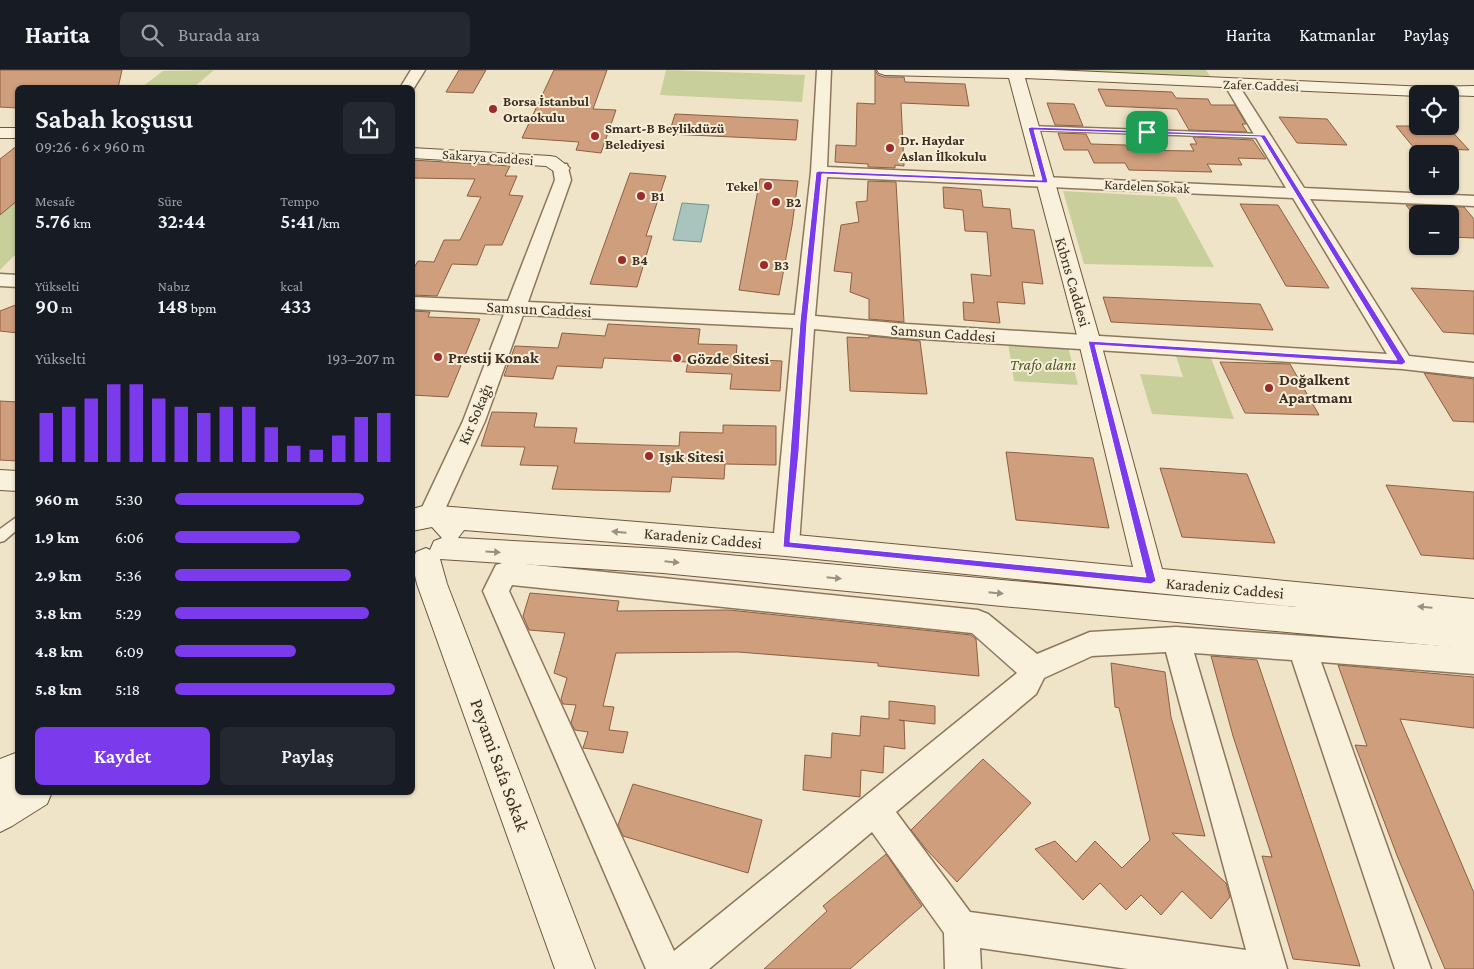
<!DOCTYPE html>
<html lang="tr">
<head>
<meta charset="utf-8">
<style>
	body { margin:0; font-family:"Crimson Pro",serif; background:#242831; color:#f1f3f6; height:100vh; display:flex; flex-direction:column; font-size:19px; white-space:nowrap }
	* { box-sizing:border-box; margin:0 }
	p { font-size:16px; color:#9ea1a6 }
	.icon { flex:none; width:28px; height:28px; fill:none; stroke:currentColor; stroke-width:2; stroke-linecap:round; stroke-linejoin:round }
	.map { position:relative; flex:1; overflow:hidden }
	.panel { position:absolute; left:15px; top:15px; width:400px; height:710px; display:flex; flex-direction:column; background:#171b24; border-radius:8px; box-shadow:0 1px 4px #0004 }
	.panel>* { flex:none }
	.buttons { position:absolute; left:1409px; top:15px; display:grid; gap:10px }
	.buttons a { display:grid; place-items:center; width:50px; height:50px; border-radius:8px; background:#171b24; box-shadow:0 1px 4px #0004; font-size:25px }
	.pin { position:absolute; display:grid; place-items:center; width:42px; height:42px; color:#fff; margin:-21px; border-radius:10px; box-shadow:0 2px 8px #0006 }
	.round { display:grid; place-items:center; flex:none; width:52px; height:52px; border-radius:8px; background:#242831 }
	.headline { display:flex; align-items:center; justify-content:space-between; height:85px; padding:0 20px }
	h1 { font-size:28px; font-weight:600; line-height:38px }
	.figures { display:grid; grid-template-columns:repeat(3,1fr); gap:8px; height:85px; padding:5px 20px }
	.figures div { display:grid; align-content:center }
	.figures b { font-size:21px; font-weight:600 }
	.figures small { font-size:14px; font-weight:400 }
	.figures p { font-size:14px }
	.chart { height:140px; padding:10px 20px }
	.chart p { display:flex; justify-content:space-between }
	.chart svg { width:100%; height:90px; margin-top:5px; stroke:#7c3aed; stroke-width:6 }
	.button { display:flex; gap:10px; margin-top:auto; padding:10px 20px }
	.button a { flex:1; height:58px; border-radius:8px; background:#7c3aed; color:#fff; font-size:20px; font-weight:600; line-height:58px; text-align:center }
	.button a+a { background:#242831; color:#f1f3f6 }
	ul { padding:0 20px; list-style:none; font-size:16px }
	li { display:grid; grid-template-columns:80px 60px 1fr; align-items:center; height:38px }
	li i { height:12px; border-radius:6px; background:#7c3aed }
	header { display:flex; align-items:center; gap:30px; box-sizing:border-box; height:70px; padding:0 25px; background:#171b24; border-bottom:1px solid #363941 }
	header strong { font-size:24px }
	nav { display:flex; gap:28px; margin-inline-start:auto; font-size:18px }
	.search { width:350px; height:45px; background:#242831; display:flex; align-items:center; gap:12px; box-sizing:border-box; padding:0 18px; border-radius:8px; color:#9ea1a6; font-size:19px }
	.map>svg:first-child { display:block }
	.green { fill:#c9cf9b }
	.water { fill:#a9c4bc; stroke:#6f938a }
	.building { fill:#cf9f7d; stroke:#8d5f41 }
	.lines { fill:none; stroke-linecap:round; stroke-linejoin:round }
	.lane-casing { stroke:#8d765c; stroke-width:3 }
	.street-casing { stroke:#8d765c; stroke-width:3 }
	.secondary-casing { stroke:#6f573f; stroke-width:2 }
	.lane { fill:#faf1dc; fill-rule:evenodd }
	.street { fill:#faf1dc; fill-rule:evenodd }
	.secondary { fill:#faf1dc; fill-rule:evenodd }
	.oneway { fill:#9c907e }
	.route { fill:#7c3aed; stroke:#fff; fill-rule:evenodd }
	.poi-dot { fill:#9e2a2b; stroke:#f7eed8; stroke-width:2 }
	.labels { text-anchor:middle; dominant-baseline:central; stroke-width:4; stroke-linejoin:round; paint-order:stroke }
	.far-street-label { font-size:14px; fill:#3d2e20; stroke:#f7eed8 }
	.far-poi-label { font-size:14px; font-weight:bold; fill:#3d2e20; stroke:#f7eed8; text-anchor:start }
	.street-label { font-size:16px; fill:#3d2e20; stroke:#f7eed8 }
	.poi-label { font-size:16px; font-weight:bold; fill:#3d2e20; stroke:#f7eed8; text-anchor:start }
	.park-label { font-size:16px; font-style:italic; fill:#4d5a26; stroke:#f7eed8 }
	.near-street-label { font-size:19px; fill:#3d2e20; stroke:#f7eed8 }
</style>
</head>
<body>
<header>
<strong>Harita</strong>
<div class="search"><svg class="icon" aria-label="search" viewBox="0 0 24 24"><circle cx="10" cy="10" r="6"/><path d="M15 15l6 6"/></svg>Burada ara</div>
<nav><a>Harita</a><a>Katmanlar</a><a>Paylaş</a></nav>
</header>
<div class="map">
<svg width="1474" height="899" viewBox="0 0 1474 899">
	<rect width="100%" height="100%" fill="#f0e4c8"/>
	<!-- green -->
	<path class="green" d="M214 0 194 17H142L163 1Z
		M666 0 805 5 802 32 660 25Z
		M1083 0H1206L1210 6 1083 1Z
		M1063 121 1176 127 1214 197 1084 194Z
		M17 129V183L0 200V144Z
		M1008 273 1068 277 1078 315 1014 311Z
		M1176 286 1211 288 1234 349 1152 344 1140 304 1183 307Z"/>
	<!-- water -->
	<path class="water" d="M682 133 709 135 701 172 673 170Z"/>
	<!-- building -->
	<path class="building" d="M0 0H122L118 18H18V38L0 37Z
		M459 0H486L473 23 446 22Z
		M554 0H607L593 39 616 40 601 83 576 80 579 72 522 68Z
		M875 0 878 5 884 7H904L905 12 965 14 969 36 901 33 904 96 895 95V98L868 97V94L835 92 836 75 856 76 857 33 875 34Z
		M1098 19 1172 22 1176 28 1208 29 1211 35H1235L1246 54H1242L1247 62 1189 60 1177 39 1106 36Z
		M1047 33 1074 34 1083 56 1055 55Z
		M675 44 798 50 796 70 669 64Z
		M1279 47 1327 49 1347 75 1297 73Z
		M1396 56H1447L1469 80 1414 78Z
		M1058 63 1086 64 1091 74 1126 75 1128 80 1194 81 1190 74H1197L1193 67 1253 70 1266 89 1238 88 1242 95 1207 94 1212 102 1129 100 1125 93H1094L1088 80H1064Z
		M18 75V130L0 145V89Z
		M412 90 510 96 505 106H517L509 125 523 126 502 175H485L477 195 452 194 437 226 412 225V201L418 191 434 192 444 170H460L481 127 467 126 475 109 412 108Z
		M630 103 666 106 646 166H652L637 217 590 214Z
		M760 109 798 111 792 156 779 225 739 220Z
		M868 111 896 112 904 252 869 249V229L850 222 852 203 834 201 841 155 859 152 856 132 867 131Z
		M943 117 981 120 983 137 1010 139 1012 158 1034 160 1043 214 1022 212 1025 234 997 232 1000 253 964 250 963 232 974 233 971 204 991 206 987 162 965 161 963 140 944 138Z
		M1240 134 1278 135 1329 218 1286 216Z
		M1406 135 1464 137 1474 149V168L1450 167V144H1418V150Z
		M1411 218 1474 221V264L1443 262Z
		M1103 227 1260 234 1273 260 1111 252Z
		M18 234V263L0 261V241Z
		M412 241 430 242 428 247 480 249 448 327 412 325Z
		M608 254 700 259 698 274 737 275 736 289 782 291 780 321 730 319 732 304 686 302 688 292 604 288 602 298 557 296 553 309 504 306 515 276 558 278 562 263 605 266Z
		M869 266 920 271 927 324 850 321 847 267 869 268Z
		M1220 292 1290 294 1319 345 1245 343Z
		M1424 303 1474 309V352L1453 351Z
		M0 331 18 332V391L0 390Z
		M492 342 537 343 534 357 577 358 574 373 679 376 680 362 723 363V355L776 356V395L725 394 724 409 672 407 670 422 552 419 558 396 520 395 525 377 481 376Z
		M1006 382 1093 388 1109 458 1016 450Z
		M1160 398 1247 404 1275 473 1182 467Z
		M1386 415 1474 422V489L1421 485Z
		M530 523 619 531 617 541 729 540 971 565 976 569 979 606 878 596V593L738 582 616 583 603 636 614 637 609 660 628 662 623 683 583 678 588 662 575 660 571 653 576 635 563 634 561 629 567 608 554 603 565 563 529 560 523 546Z
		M1211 586 1257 590 1360 896 1293 889 1262 786 1272 787 1233 666Z
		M1111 593 1165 602 1171 647 1205 766 1172 763 1226 813 1230 827 1211 849 1182 821 1161 845 1141 825 1126 840 1100 813 1083 830 1035 779 1055 771 1076 792 1095 771 1122 798 1150 770 1119 638 1115 637Z
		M1338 595 1474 607V658L1400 649 1474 823V899H1445L1398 788 1355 675 1367 676Z
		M889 631 935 636V654L899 650 904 651 905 679 884 676 883 703 861 700 860 727 803 720 805 685 831 688 832 663 860 666 861 646 889 649Z
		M983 689 1031 733 957 812 926 779 911 760Z
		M633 714 762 750 748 803 623 766 618 755Z
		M886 784 922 836 850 899H764L827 841 823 836Z"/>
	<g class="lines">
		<!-- lane casing -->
		<g class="lane-casing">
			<path id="lane" d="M1028 56 1263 64 1267 66 1263 68 1031 60H1028Z
				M18 446V459L4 471 0 472V459Z"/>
		</g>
		<!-- street casing -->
		<g class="street-casing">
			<path id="street" d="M411 0H425L412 21V18H400Z
				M817 0H831L827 97 1286 118 1224 14 1226 11H1236L1304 118 1474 126V136L1310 129 1409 286 1474 293V307L1402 299 906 268 814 259 799 475 795 482 786 485 777 482 773 475 793 258 523 245 485 351 442 446 439 453 430 456 421 453 418 446 463 351 504 244 412 239V227L508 231 555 110 553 98 555 94H567L571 110 528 232 795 245 811 102ZM827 107 1293 128 1387 284 906 254 815 246Z
				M0 204 18 205V217L0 216Z
				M505 492 978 540 988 544 1037 584 1090 562 1176 557 1474 578V604L1321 592 1431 899H1395L1292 590 1194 583 1287 899H1128L980 878 981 899H945L944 863 872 762 709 899H646L483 521 496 495ZM512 515 972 563 1017 603 674 881 509 521ZM1166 582 1246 880 970 842 896 742 1036 624 1044 608 1092 586Z"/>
		</g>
		<!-- secondary casing -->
		<g class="secondary-casing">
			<path id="secondary" d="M877 0H1053L1427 17 1474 16V26L1418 24V26L1025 8 1101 273 1162 499 1474 529V579L1012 537 663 503 440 489 447 514 595 899H555L417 514 412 493 416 482 426 478 430 480 434 471 442 468 432 457 412 461V439L423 436H439L786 464 1133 497 1079 273 1009 8 885 5 879 3ZM464 460 786 486 1297 537 663 479 458 468Z
				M0 58H18V68H0Z
				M412 78 550 86 556 87 570 98 567 102 561 103 555 102 546 96 412 88Z
				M0 400 18 401V421L0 420Z
				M18 682V722H52L47 734 12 756 0 762V689Z"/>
		</g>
		<!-- lane -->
		<use href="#lane" class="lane"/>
		<!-- street -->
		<use href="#street" class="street"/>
		<!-- secondary -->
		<use href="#secondary" class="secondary"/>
	</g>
	<!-- one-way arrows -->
	<defs><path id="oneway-solid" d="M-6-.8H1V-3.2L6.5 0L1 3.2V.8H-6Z" transform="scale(1.25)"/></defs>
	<g class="oneway">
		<use href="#oneway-solid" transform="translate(619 462) rotate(-175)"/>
		<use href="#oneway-solid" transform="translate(493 482) rotate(3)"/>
		<use href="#oneway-solid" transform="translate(672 492) rotate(6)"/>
		<use href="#oneway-solid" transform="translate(834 508) rotate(6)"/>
		<use href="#oneway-solid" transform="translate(996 523) rotate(6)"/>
		<use href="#oneway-solid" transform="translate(1425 537) rotate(-175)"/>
	</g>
	<!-- route -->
	<path class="route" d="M1031 57 1265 65 1406 292 1402 295 1095 275 1156 511 1151 514 783 477 800 252 816 102 819 101 1042 110 1028 58ZM1034 60 1261 67 1397 290 1088 271 1146 507 790 472 799 381 807 252 822 104 1046 113 1048 112Z"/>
	<!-- markers -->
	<g class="poi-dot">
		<circle cx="493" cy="39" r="5"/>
		<circle cx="595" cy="66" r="5"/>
		<circle cx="890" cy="78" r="5"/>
		<circle cx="768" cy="116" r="5"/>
		<circle cx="641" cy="126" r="5"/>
		<circle cx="776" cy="132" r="5"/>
		<circle cx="622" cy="190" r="5"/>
		<circle cx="764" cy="195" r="5"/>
		<circle cx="438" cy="287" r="5"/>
		<circle cx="677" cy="288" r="5"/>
		<circle cx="1269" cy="318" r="5"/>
		<circle cx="649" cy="386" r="5"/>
	</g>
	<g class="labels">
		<!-- far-street labels -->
		<g class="far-street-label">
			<text transform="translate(1261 15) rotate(2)">Zafer Caddesi</text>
			<text transform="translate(488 87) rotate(4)">Sakarya Caddesi</text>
			<text transform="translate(1147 116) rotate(3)">Kardelen Sokak</text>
		</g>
		<!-- far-poi labels -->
		<g class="far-poi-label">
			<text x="503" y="31">Borsa İstanbul<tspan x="503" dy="16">Ortaokulu</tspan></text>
			<text x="605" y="58">Smart-B Beylikdüzü<tspan x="605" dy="16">Belediyesi</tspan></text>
			<text x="900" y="70">Dr. Haydar<tspan x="900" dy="16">Aslan İlkokulu</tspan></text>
			<text x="758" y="116" text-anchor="end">Tekel</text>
			<text x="651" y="126">B1</text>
			<text x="786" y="132">B2</text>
			<text x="632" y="190">B4</text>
			<text x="774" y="195">B3</text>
		</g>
		<!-- street labels -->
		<g class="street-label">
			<text transform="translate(1073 212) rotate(74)">Kıbrıs Caddesi</text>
			<text transform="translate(539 239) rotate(3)">Samsun Caddesi</text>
			<text transform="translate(943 263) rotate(4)">Samsun Caddesi</text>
			<text transform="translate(475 344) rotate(-67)">Kır Sokağı</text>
			<text transform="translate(703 468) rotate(5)">Karadeniz Caddesi</text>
			<text transform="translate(1225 518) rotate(5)">Karadeniz Caddesi</text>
		</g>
		<!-- poi labels -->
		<g class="poi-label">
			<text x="448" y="287">Prestij Konak</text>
			<text x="687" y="288">Gözde Sitesi</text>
			<text x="1279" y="309">Doğalkent<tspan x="1279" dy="18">Apartmanı</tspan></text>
			<text x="659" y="386">Işık Sitesi</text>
		</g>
		<!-- park labels -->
		<g class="park-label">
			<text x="1043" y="294">Trafo alanı</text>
		</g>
		<!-- near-street labels -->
		<g class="near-street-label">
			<text transform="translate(500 695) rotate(70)">Peyami Safa Sokak</text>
		</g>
	</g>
</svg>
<div class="buttons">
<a><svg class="icon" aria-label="locate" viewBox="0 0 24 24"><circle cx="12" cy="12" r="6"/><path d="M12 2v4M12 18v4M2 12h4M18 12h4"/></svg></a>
<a>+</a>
<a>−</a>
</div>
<div class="pin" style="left:1147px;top:62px;background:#1e9e55"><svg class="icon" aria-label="arrive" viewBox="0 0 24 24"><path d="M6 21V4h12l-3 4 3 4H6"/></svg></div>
<section class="panel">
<div class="headline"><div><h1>Sabah koşusu</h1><p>09:26 · 6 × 960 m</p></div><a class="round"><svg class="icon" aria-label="share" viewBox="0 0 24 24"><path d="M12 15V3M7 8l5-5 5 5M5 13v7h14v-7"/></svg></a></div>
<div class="figures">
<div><p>Mesafe</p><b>5.76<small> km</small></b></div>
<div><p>Süre</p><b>32:44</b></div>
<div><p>Tempo</p><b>5:41<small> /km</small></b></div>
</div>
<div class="figures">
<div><p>Yükselti</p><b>90<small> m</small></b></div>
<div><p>Nabız</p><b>148<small> bpm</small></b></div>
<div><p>kcal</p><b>433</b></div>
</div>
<div class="chart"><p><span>Yükselti</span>193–207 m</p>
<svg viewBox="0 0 160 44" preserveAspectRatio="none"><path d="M5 44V20M15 44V17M25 44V13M35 44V6M45 44V6M55 44V13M65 44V17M75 44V20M85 44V17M95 44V17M105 44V27M115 44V36M125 44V38M135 44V31M145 44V22M155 44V20"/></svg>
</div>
<ul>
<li><b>960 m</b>5:30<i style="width:86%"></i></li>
<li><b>1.9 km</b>6:06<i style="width:57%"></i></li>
<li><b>2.9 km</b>5:36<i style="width:80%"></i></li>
<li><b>3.8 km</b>5:29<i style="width:88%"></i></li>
<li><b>4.8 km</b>6:09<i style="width:55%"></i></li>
<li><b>5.8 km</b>5:18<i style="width:100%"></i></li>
</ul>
<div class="button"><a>Kaydet</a><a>Paylaş</a></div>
</section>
</div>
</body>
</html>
